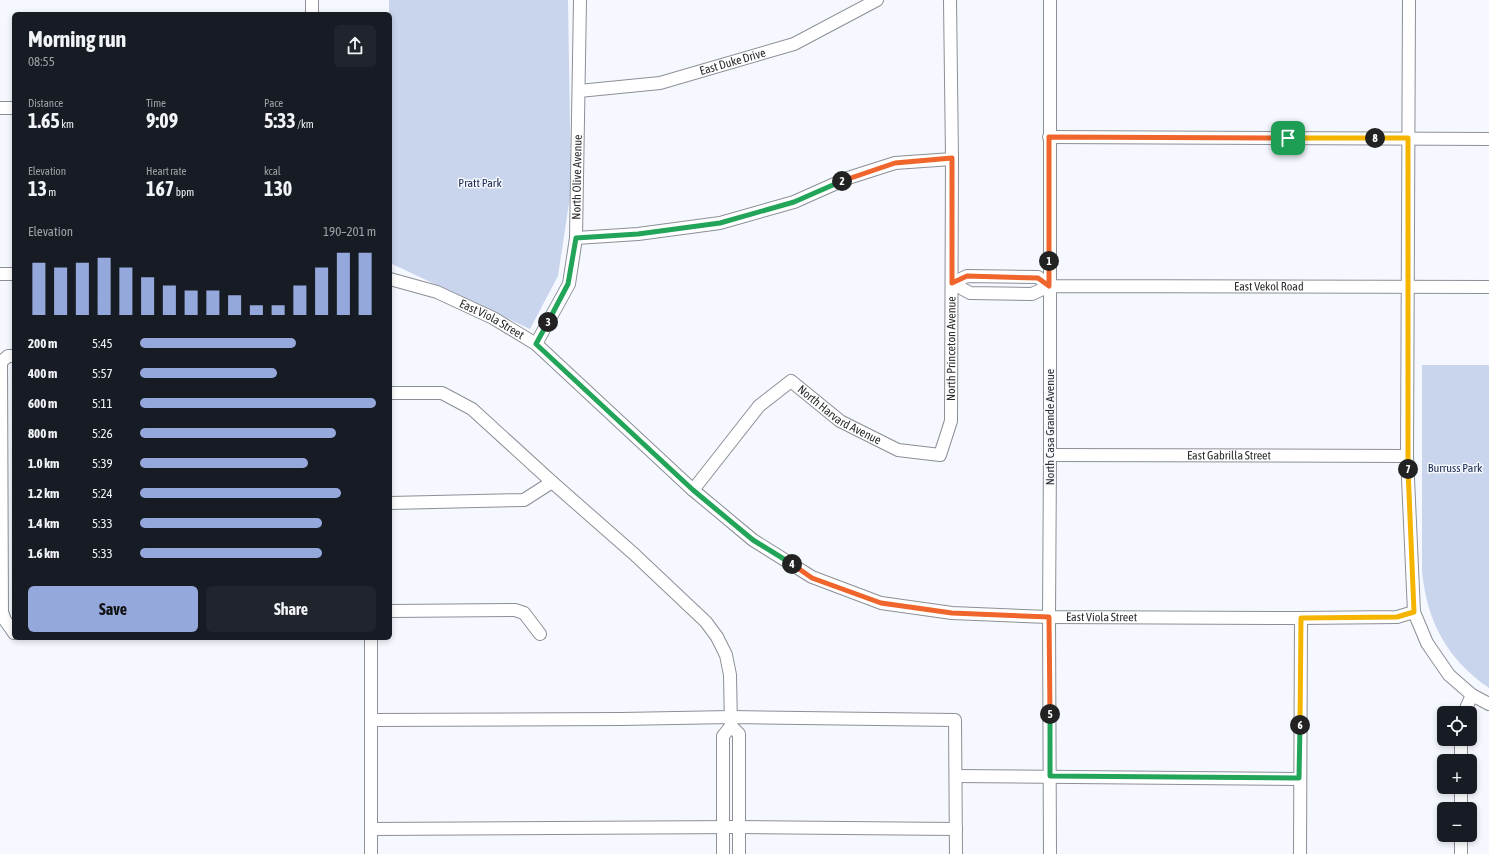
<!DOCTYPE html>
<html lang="en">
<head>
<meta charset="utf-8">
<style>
	body { margin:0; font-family:"Asap Condensed",sans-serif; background:#20242c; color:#f1f3f6; height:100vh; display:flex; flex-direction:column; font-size:15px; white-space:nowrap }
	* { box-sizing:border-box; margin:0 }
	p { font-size:13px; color:#9ea1a6 }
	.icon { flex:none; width:22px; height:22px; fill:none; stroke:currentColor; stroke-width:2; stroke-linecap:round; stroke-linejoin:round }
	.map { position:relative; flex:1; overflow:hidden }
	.sheet { position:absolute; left:12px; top:12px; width:380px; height:628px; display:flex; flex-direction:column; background:#171b24; border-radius:6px; box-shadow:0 2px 6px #0003 }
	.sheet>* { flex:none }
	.fabs { position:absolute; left:1437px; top:706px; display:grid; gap:8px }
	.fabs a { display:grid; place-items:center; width:40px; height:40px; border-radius:6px; background:#171b24; box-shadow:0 2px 6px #0003; font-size:20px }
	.pin { position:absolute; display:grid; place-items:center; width:34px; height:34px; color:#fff; margin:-17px; border-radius:8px; box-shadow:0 2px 6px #0006 }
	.km { position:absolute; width:20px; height:20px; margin:-10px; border-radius:50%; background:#222; color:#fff; font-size:11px; line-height:20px; text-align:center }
	.round { display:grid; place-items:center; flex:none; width:42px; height:42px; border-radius:6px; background:#20242c }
	.headline { display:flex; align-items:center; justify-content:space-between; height:68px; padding:0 16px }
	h1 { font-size:22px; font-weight:700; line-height:30px }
	.figures { display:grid; grid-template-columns:repeat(3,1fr); gap:6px; height:68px; padding:4px 16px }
	.figures div { display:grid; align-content:center }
	.figures b { font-size:20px; font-weight:700 }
	.figures small { font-size:11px; font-weight:400 }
	.figures p { font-size:11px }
	.chart { height:112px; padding:8px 16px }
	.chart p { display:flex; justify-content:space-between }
	.chart svg { width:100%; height:72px; margin-top:4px; stroke:#94a8db; stroke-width:6 }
	.action { display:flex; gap:8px; margin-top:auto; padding:8px 16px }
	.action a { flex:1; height:46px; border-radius:6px; background:#94a8db; color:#111; font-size:16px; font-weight:700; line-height:46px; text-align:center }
	.action a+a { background:#20242c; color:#f1f3f6 }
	ul { padding:0 16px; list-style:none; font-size:13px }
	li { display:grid; grid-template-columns:64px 48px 1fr; align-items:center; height:30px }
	li i { height:10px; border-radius:5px; background:#94a8db }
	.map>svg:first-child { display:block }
	.green { fill:#c9d5ed }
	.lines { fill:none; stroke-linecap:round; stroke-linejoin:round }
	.minor-casing { stroke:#8c8f96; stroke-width:14 }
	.minor { stroke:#fff; stroke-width:12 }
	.split-1-casing { stroke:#fff; stroke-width:8 }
	.split-2-casing { stroke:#fff; stroke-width:8 }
	.split-3-casing { stroke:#fff; stroke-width:8 }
	.split-4-casing { stroke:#fff; stroke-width:8 }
	.split-5-casing { stroke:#fff; stroke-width:8 }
	.split-6-casing { stroke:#fff; stroke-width:8 }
	.split-7-casing { stroke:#fff; stroke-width:8 }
	.split-8-casing { stroke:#fff; stroke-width:8 }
	.split-9-casing { stroke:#fff; stroke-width:8 }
	.split-1 { stroke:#f0652b; stroke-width:5 }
	.split-2 { stroke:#f0652b; stroke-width:5 }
	.split-3 { stroke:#22a559; stroke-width:5 }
	.split-4 { stroke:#22a559; stroke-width:5 }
	.split-5 { stroke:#f0652b; stroke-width:5 }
	.split-6 { stroke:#22a559; stroke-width:5 }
	.split-7 { stroke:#f5b400; stroke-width:5 }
	.split-8 { stroke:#f5b400; stroke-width:5 }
	.split-9 { stroke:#f5b400; stroke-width:5 }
	.labels { text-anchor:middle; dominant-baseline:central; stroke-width:3; stroke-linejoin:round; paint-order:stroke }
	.street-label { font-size:12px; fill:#2c2d30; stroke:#f5f8fe }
	.park-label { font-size:12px; fill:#18284f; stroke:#f5f8fe }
</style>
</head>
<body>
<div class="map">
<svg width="1489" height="854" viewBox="0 0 1489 854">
	<rect width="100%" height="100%" fill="#f5f8fe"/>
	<!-- green -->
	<path class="green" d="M389 0H568L571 190 558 276 530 329 390 263V14H389Z
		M1422 365H1489V688C1447 659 1427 622 1422 571Z"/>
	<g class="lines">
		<!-- minor casing -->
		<g class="minor-casing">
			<g id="minor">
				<path d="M312 0V14"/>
				<path d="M1050 0V455L1049 617 1050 854"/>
				<path d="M1409 0 1407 456 1414 612 1427 643 1449 675 1472 695 1489 704"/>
				<path id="s1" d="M579 91 660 83 794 44 877 0"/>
				<path d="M0 108H14"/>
				<path d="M1049 137 1489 139"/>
				<path d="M576 238 638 234 720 223 794 202 848 178 895 163 952 159"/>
				<path d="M0 274H14"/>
				<path id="s2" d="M390 279 437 292 493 318 536 344 693 490 753 540 812 577 881 603 952 613 1049 617 1301 618 1397 617 1414 612"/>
				<path id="s3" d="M1049 286 1038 277 967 276 952 283 970 293 1032 294 1049 286 1489 287"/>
				<path id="s4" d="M536 344 569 284 576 238 580 0"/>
				<path d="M14 356H8L1 362 2 612 5 620 14 633"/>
				<path d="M390 393H442L472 409 552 482 634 554 706 622 717 637 726 655 730 675 731 726 723 736V854"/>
				<path id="s5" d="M1050 455 1407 456"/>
				<path id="s6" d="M693 490 759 406 791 381 840 421 898 450 940 455 951 421 952 159 950 0"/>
				<path d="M390 503 524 500 552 482"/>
				<path d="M390 611 515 610 524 613 540 634"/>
				<path d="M1464 713 1472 695"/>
				<path d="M372 720 621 719 731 717 955 720 956 854"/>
				<path d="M731 726 739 734V854"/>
				<path d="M1461 739V761"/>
				<path d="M956 776 1299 779"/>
				<path d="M1461 787V809"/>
				<path d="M371 829 739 827 956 829"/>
				<path d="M1461 835V854"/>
				<path d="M371 854V638"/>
				<path d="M1300 854 1301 618"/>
			</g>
		</g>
		<!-- minor -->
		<use href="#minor" class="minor"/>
	</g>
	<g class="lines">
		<!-- split-1 casing -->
		<g class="split-1-casing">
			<path id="split-1" d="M1049 261V137L1288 138"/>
		</g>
		<!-- split-2 casing -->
		<g class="split-2-casing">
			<path id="split-2" d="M842 181 895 163 952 158V283L967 276 1038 278 1049 286V261"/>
		</g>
		<!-- split-3 casing -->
		<g class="split-3-casing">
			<path id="split-3" d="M548 322 568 284 576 238 638 234 720 223 794 202 842 181"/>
		</g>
		<!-- split-4 casing -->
		<g class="split-4-casing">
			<path id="split-4" d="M548 322 536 344 693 490 753 540 792 564"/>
		</g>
		<!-- split-5 casing -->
		<g class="split-5-casing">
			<path id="split-5" d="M792 564 812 578 881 603 952 613 1049 617 1050 714"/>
		</g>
		<!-- split-6 casing -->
		<g class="split-6-casing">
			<path id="split-6" d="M1050 714V776L1299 778 1300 725"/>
		</g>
		<!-- split-7 casing -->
		<g class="split-7-casing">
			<path id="split-7" d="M1300 725 1301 618 1397 617 1414 612 1408 469"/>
		</g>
		<!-- split-8 casing -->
		<g class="split-8-casing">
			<path id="split-8" d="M1375 138H1408V469"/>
		</g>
		<!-- split-9 casing -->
		<g class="split-9-casing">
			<path id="split-9" d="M1288 138H1375"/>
		</g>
		<!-- split-1 -->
		<use href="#split-1" class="split-1"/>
		<!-- split-2 -->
		<use href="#split-2" class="split-2"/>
		<!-- split-3 -->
		<use href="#split-3" class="split-3"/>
		<!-- split-4 -->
		<use href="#split-4" class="split-4"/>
		<!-- split-5 -->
		<use href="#split-5" class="split-5"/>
		<!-- split-6 -->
		<use href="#split-6" class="split-6"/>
		<!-- split-7 -->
		<use href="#split-7" class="split-7"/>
		<!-- split-8 -->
		<use href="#split-8" class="split-8"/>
		<!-- split-9 -->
		<use href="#split-9" class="split-9"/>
	</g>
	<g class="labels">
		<!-- street labels -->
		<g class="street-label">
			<text stroke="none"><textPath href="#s1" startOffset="157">East Duke Drive</textPath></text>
			<text stroke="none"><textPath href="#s4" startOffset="176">North Olive Avenue</textPath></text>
			<text stroke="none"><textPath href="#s3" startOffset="423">East Vekol Road</textPath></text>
			<text stroke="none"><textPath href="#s2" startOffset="110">East Viola Street</textPath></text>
			<text stroke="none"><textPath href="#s6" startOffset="426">North Princeton Avenue</textPath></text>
			<text stroke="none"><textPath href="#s6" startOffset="207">North Harvard Avenue</textPath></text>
			<text transform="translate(1050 427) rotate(-90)">North Casa Grande Avenue</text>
			<text stroke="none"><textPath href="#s5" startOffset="179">East Gabrilla Street</textPath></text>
			<text stroke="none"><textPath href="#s2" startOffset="818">East Viola Street</textPath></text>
		</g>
		<!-- park labels -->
		<g class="park-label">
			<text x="480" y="183">Pratt Park</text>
			<text x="1455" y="468">Burruss Park</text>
		</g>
	</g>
</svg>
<div class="fabs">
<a><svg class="icon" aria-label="locate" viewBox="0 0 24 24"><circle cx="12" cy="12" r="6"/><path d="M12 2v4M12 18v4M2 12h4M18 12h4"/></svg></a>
<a>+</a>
<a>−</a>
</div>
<div class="pin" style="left:1288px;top:138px;background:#1e9e55"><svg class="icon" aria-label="arrive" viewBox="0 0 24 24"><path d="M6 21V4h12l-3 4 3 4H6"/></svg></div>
<b class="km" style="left:1049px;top:261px">1</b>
<b class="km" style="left:842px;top:181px">2</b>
<b class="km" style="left:548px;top:322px">3</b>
<b class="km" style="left:792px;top:564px">4</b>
<b class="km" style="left:1050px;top:714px">5</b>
<b class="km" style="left:1300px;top:725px">6</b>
<b class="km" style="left:1408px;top:469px">7</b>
<b class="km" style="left:1375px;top:138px">8</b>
<section class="sheet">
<div class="headline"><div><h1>Morning run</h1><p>08:55</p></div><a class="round"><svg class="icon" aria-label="share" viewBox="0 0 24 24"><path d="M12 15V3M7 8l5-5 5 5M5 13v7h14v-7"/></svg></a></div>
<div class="figures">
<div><p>Distance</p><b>1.65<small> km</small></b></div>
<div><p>Time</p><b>9:09</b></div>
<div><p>Pace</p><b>5:33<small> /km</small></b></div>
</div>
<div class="figures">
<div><p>Elevation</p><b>13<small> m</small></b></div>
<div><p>Heart rate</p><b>167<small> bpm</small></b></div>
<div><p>kcal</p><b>130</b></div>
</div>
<div class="chart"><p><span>Elevation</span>190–201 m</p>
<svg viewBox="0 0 160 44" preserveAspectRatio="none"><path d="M5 44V12M15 44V15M25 44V12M35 44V9M45 44V15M55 44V21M65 44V26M75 44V29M85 44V29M95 44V32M105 44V38M115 44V38M125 44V26M135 44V15M145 44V6M155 44V6"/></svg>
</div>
<ul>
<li><b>200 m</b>5:45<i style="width:66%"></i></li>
<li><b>400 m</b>5:57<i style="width:58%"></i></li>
<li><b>600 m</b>5:11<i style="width:100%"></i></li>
<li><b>800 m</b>5:26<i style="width:83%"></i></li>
<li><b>1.0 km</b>5:39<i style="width:71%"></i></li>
<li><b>1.2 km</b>5:24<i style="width:85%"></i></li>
<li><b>1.4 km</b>5:33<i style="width:77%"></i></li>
<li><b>1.6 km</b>5:33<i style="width:77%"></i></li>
</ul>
<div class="action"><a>Save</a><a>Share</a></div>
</section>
</div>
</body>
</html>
